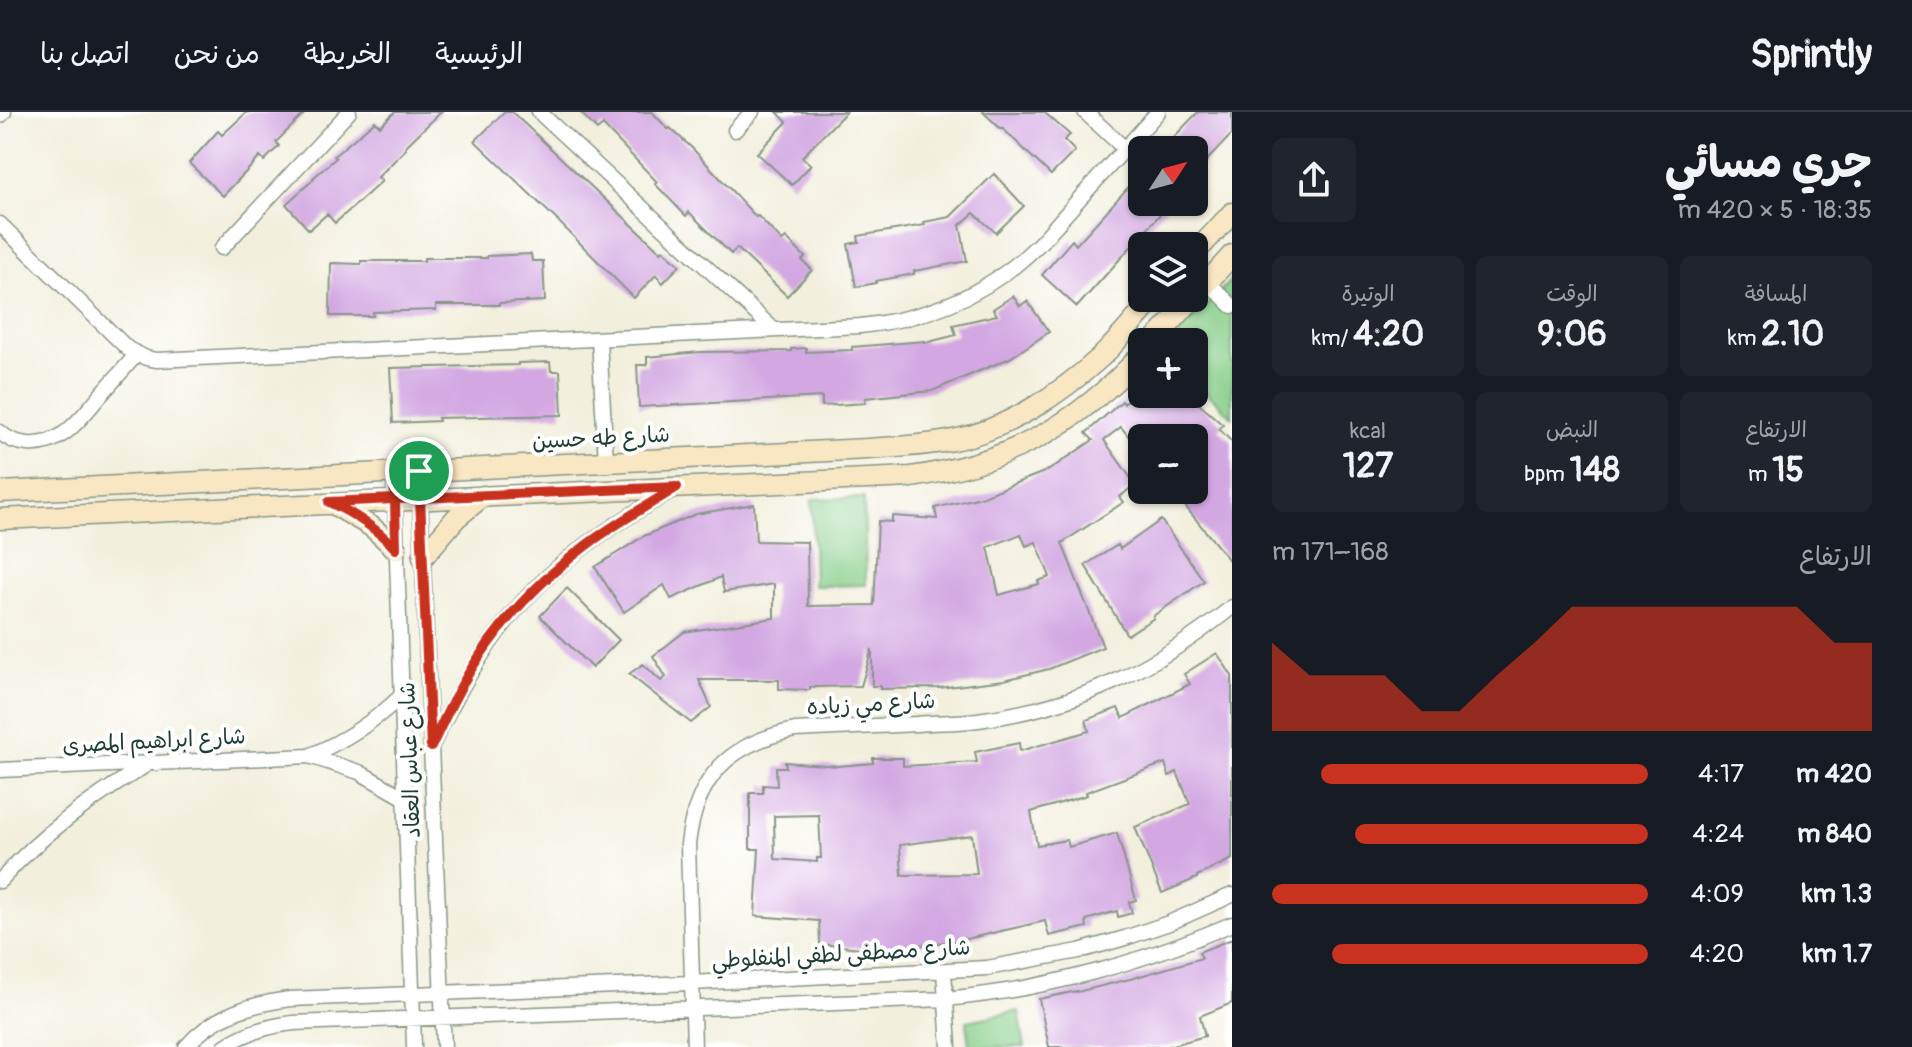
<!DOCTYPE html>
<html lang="ar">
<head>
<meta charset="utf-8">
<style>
	body { margin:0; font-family:Pangolin,"Playpen Sans Arabic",sans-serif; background:#20242c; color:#f1f3f6; direction:rtl; height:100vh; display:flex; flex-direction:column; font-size:30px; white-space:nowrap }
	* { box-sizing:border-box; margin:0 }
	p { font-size:26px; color:#9ea1a6 }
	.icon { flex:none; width:44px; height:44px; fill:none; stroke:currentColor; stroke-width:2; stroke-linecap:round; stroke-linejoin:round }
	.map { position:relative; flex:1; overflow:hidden; direction:ltr }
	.panel { display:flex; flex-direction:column; background:#171b24; width:680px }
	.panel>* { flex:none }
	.needle { width:52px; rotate:54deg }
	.fabs { position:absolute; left:1128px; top:24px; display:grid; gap:16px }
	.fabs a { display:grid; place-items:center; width:80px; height:80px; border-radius:12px; background:#171b24; box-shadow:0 2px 6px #0004; font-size:40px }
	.pin { position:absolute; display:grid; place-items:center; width:68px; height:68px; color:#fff; margin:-34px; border:4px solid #fff; border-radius:50%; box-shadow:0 2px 8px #0007 }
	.round { display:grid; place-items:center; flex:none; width:84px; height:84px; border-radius:12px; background:#20242c }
	.headline { display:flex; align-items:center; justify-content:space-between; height:136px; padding:0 40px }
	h1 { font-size:44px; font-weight:700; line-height:60px }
	.figures { display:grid; grid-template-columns:repeat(3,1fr); gap:12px; height:136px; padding:8px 40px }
	.figures div { display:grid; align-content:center; border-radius:12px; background:#20242c; text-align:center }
	.figures b { font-size:34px; font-weight:700 }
	.figures small { font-size:22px; font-weight:400 }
	.figures p { font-size:22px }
	.chart { height:224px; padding:16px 40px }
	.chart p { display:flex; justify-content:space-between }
	.chart svg { width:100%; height:144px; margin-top:8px; fill:#c8321e; opacity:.7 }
	ul { padding:0 40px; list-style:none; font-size:26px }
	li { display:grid; grid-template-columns:128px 96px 1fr; align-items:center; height:60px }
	li i { height:20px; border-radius:10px; background:#c8321e }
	header { display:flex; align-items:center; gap:48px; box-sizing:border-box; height:112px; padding:0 40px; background:#171b24; border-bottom:2px solid #363941 }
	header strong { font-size:38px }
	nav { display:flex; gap:44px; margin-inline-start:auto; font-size:28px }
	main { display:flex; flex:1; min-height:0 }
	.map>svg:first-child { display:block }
	.green { fill:#88cf8a; stroke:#54865f; stroke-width:2 }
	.building { fill:#d3a8e2; fill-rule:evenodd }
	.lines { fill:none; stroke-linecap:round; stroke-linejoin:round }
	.street-casing { stroke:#889688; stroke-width:17 }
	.secondary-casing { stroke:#889688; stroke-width:23 }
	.street { stroke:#fff; stroke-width:14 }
	.secondary { stroke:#f9e7c3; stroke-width:20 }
	.route-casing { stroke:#fff; stroke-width:16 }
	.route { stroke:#c8321e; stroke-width:10 }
	.labels { text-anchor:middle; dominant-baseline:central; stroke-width:8; stroke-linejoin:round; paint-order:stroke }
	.street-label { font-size:22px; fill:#1f3d34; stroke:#fff }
</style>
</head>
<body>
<header>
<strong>Sprintly</strong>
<nav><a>الرئيسية</a><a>الخريطة</a><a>من نحن</a><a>اتصل بنا</a></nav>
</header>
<main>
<section class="panel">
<div class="headline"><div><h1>جري مسائي</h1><p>18:35 · 5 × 420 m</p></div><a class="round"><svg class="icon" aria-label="share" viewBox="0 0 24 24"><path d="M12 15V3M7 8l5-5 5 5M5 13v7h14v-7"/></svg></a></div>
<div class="figures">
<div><p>المسافة</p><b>2.10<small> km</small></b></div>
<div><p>الوقت</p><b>9:06</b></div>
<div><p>الوتيرة</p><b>4:20<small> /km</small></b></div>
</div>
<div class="figures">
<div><p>الارتفاع</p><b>15<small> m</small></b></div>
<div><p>النبض</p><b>148<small> bpm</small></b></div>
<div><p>kcal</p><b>127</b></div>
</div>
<div class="chart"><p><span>الارتفاع</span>168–171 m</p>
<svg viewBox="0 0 160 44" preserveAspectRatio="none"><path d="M0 44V17L10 27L20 27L30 27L40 38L50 38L60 27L70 17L80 6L90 6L100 6L110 6L120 6L130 6L140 6L150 17L160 17V44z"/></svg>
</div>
<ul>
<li><b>420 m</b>4:17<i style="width:87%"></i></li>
<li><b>840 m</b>4:24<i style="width:78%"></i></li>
<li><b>1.3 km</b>4:09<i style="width:100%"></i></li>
<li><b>1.7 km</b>4:20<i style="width:84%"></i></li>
</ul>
</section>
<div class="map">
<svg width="1232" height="935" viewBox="0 0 1232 935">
	<rect width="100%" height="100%" fill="#fff"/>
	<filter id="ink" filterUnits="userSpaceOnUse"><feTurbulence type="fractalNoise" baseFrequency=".0125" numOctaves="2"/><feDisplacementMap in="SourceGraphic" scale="16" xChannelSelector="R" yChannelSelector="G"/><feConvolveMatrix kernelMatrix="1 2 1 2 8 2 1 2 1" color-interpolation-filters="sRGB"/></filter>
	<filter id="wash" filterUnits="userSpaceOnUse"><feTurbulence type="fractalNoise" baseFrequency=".006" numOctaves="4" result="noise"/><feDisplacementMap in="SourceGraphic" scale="32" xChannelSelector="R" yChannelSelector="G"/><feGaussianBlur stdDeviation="1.8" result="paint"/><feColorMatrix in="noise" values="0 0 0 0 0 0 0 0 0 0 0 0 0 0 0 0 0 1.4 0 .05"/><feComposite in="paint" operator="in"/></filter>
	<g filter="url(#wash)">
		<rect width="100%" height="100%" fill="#f2efdc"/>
		<!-- green -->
		<path class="green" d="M1232 167V305L1194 268V230H1170Z
			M864 386 866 473 814 474 812 387Z
			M1019 899 1025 935H969L967 909Z"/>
		<g id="blocks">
			<!-- building -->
			<path class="building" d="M247 0H306L276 30 279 34 264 49 260 45 223 84 189 51 218 19 222 23Z
				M395 0H441L405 35 406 37 378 65 382 69 360 89 335 111 327 102 309 118 286 92 314 67 313 66 336 46 334 44 375 9 380 14Z
				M504 0H512L661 140 663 138 680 153 663 171 656 163 634 186 561 112 475 29Z
				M580 0H652L668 17 670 16 692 36 756 105 758 104 782 129 786 126 805 145 802 148 812 158 787 184 737 136 731 142 689 100 686 104 655 72 657 70 603 13 597 18Z
				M777 0H846L802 45 811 53 792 73 757 41 787 10Z
				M983 0H1044L1070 23 1064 28 1075 39 1051 63 1002 16 1001 17Z
				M1198 0H1232V22L1194 62V38H1177L1169 30Z
				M1142 60V90H1171L1077 195 1042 163 1072 128 1076 133Z
				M994 62 1024 94 996 121 974 101 960 113 967 149 914 159V162L876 169V171L856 175 848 132 859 130 858 124 925 113 924 110 950 105Z
				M531 142 532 149H543L545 189 499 191V193H436V198L373 200V204H330L331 151 361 152V149H424V146H487V144Z
				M1013 184 1020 194 1027 189 1049 220 1010 246 932 279 865 286V291L822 294V285L639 295 637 253H647V245L700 240 791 239V237L806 236V240L852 238V235L925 229V231L956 223 953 213 997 203 993 197Z
				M550 250 551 259H560L562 303 438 306 439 309 393 311 390 256 518 253V251Z
				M1134 282H1188L1223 313 1219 317 1232 330V452L1172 378H1194V365L1200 360 1204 348 1194 338V326H1142V341L1121 315 1104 328 1135 372 1120 385 1124 390 1062 431 1103 535 1049 557 1004 568 939 576 880 577V574H872V537L861 574 810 575V578L779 577V568H699L711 595 691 611 629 562 643 552 661 569 666 565 653 544 684 520 774 506V472L724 480 721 465 671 487 664 473 624 500 595 455 644 424 696 402 754 392 756 429 807 430 808 494 874 493 878 409 892 410V404L937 407 935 396 981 385 1049 358 1093 328 1086 321 1122 289 1124 292ZM1021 422 1026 434 1036 430 1050 465 1038 469 1039 472 999 483 988 435Z
				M1161 408 1204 469 1153 504 1154 506 1127 523 1085 453 1118 433 1120 437Z
				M567 476 619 528 592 556 540 504Z
				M1217 541 1232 564V747L1197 764V766L1162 781 1135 715 1190 692 1177 660 1169 664 1165 651 1086 680 1087 683 1031 700 1037 733 1067 728 1069 735 1117 721 1136 788 1129 790 1132 801 1118 805 1117 799 1086 808 1087 815 1049 824 1045 809 962 828 905 835V837H872L820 832 819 809 755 804 759 737H750V681H763V673L777 674 776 655H786L785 650 838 654 873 651V646H903V654L977 650 975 640 1019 631 1020 639 1089 619 1086 608 1118 596 1123 606 1190 572 1184 562ZM819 703 821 746H817V750L775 747 774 704ZM972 723 977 762 902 763 900 733Z
				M1232 827V891L1200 904 1205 924 1166 935H1049L1039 887 1077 879V880L1130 867 1202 846 1199 840Z"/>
		</g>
	</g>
	<g filter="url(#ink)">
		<use href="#blocks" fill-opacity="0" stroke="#889688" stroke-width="2"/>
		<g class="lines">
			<!-- street casing -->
			<g class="street-casing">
				<path id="street" d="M539 0 774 218
					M1085 0 1125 37
					M0 4 4 0
					M735 18 752 0
					M0 112 128 237 146 246 156 248 860 214C928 207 990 181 1039 132 1053 117 1067 101 1080 86 1106 58 1132 29 1158 0
					M222 136 349 0
					M1208 170 1232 194
					M599 227 606 350
					M0 320C8 328 17 331 28 332 61 335 80 307 99 285 111 271 124 257 136 243
					M419 359 444 935
					M394 361 414 935
					M433 631C472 549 514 485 589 431 616 411 645 395 672 378
					M309 644C344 629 374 610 401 584
					M0 658 309 644 359 660 405 686
					M0 769C41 722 93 686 146 653
					M944 859 949 935
					M186 935C213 903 251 892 290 887L691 871 987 856 1079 839 1125 826 1169 811 1232 783
					M224 935C245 920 268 914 293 911L946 887C1048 877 1137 852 1232 812
					M694 935 688 732C696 665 729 631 795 618 836 616 876 614 917 612 937 610 958 611 978 608 1078 595 1154 558 1232 495"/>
			</g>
			<!-- secondary casing -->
			<g class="secondary-casing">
				<path id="secondary" d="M1194 142 1232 101
					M1194 185 1232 143
					M1153 230 1193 186
					M0 380 868 337C896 335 925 334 953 328 1007 318 1061 281 1101 245 1120 227 1137 205 1154 186
					M333 392 372 415 396 437
					M0 407 911 365C1008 351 1075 315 1142 242
					M423 445 456 406 483 384"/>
			</g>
			<!-- street -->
			<use href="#street" class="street"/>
			<!-- secondary -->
			<use href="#secondary" class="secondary"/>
		</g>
	</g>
	<g class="lines" filter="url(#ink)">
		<!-- route casing -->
		<g class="route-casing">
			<path id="route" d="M419 359 394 361 395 387 329 390C355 402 377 417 396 437L395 387 420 386 431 635C446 603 461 571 481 542 510 499 547 463 588 432 616 411 647 394 677 375L420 386 419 359"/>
		</g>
		<!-- route -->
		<use href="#route" class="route"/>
	</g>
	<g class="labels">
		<!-- street labels -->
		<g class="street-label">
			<text transform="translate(601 326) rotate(-3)">شارع طه حسين</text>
			<text transform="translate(871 592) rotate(-3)">شارع مي زياده</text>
			<text transform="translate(154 629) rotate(-3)">شارع ابراهيم المصرى</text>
			<text transform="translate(410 648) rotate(-92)">شارع عباس العقاد</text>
			<text transform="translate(841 842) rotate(-3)">شارع مصطفى لطفي المنفلوطي</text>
		</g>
	</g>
</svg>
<div class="fabs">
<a><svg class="needle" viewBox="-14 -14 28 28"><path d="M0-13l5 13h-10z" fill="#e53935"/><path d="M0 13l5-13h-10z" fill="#9ea1a6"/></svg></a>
<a><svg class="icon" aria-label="layers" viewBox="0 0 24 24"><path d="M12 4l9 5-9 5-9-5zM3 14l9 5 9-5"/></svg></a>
<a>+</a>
<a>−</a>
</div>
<div class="pin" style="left:419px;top:359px;background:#1e9e55"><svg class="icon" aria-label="arrive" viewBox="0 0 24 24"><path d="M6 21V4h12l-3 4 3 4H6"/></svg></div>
</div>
</main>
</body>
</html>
